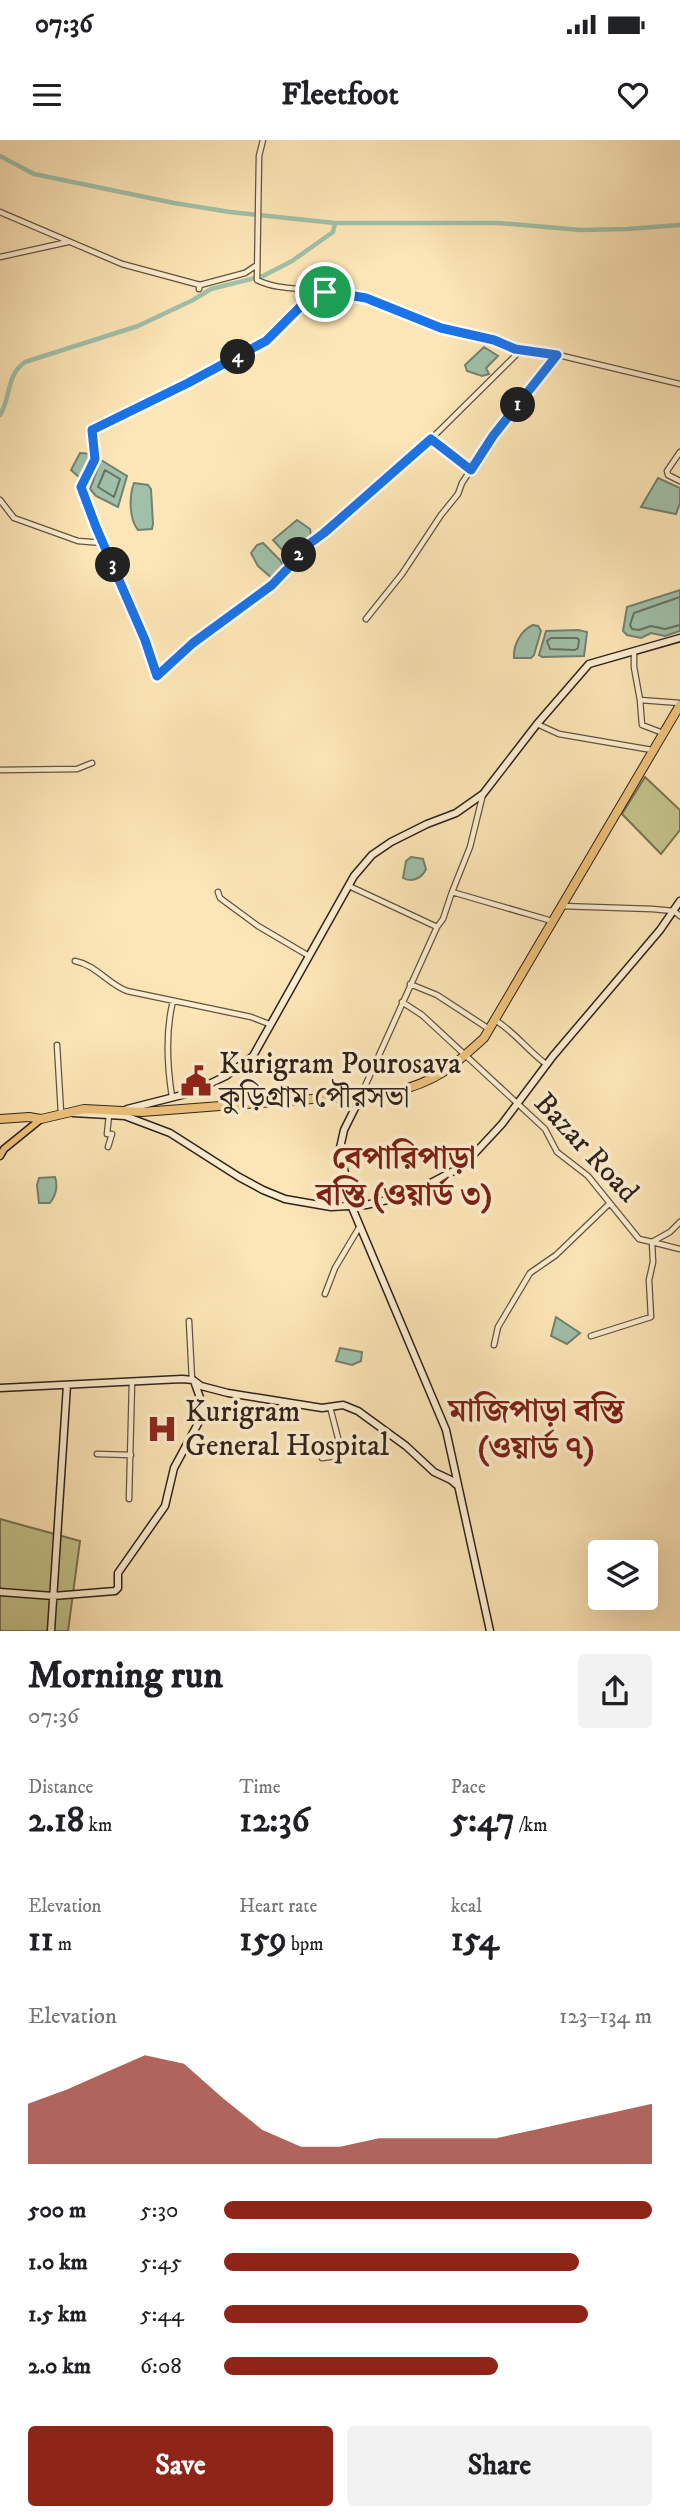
<!DOCTYPE html>
<html lang="en">
<head>
<meta charset="utf-8">
<style>
	body { margin:0; font-family:"IM FELL DW Pica","Noto Serif Bengali",serif; background:#f2f2f2; color:#202124; height:100vh; display:flex; flex-direction:column; font-size:26px; white-space:nowrap }
	* { box-sizing:border-box; margin:0 }
	p { font-size:23px; color:#757577 }
	.icon { flex:none; width:38px; height:38px; fill:none; stroke:currentColor; stroke-width:2; stroke-linecap:round; stroke-linejoin:round }
	.map { position:relative; height:1491px; overflow:hidden }
	.panel { display:flex; flex-direction:column; background:#fff; flex:1 }
	.panel>* { flex:none }
	.controls { position:absolute; left:588px; top:1400px; display:grid; gap:14px }
	.controls a { display:grid; place-items:center; width:70px; height:70px; border-radius:7px; background:#fff; box-shadow:0 7px 28px #0002; font-size:35px }
	.pin { position:absolute; display:grid; place-items:center; width:60px; height:60px; color:#fff; margin:-30px; border:4px solid #fff; border-radius:50%; box-shadow:0 2px 7px #0007 }
	.km { position:absolute; width:35px; height:35px; margin:-18px; border-radius:50%; background:#222; color:#fff; font-size:19px; line-height:35px; text-align:center }
	.round { display:grid; place-items:center; flex:none; width:74px; height:74px; border-radius:7px; background:#f2f2f2 }
	.overview { display:flex; align-items:center; justify-content:space-between; height:119px; padding:0 28px }
	h1 { font-size:38px; font-weight:800; line-height:52px }
	.figures { display:grid; grid-template-columns:repeat(3,1fr); gap:10px; height:119px; padding:7px 28px }
	.figures div { display:grid; align-content:center }
	.figures b { font-size:35px; font-weight:800 }
	.figures small { font-size:19px; font-weight:400 }
	.figures p { font-size:19px }
	.chart { height:196px; padding:14px 28px }
	.chart p { display:flex; justify-content:space-between }
	.chart svg { width:100%; height:126px; margin-top:7px; fill:#8f2418; opacity:.7 }
	.action { display:flex; gap:14px; margin-top:auto; padding:14px 28px }
	.action a { flex:1; height:80px; border-radius:7px; background:#8f2418; color:#fff; font-size:28px; font-weight:800; line-height:80px; text-align:center }
	.action a+a { background:#f2f2f2; color:#202124 }
	ul { padding:0 28px; list-style:none; font-size:23px }
	li { display:grid; grid-template-columns:112px 84px 1fr; align-items:center; height:52px }
	li i { height:18px; border-radius:9px; background:#8f2418 }
	.status { display:flex; justify-content:space-between; align-items:center; height:49px; padding:0 35px; background:#fff; direction:ltr }
	.status svg { height:19px; fill:currentColor }
	header { display:flex; justify-content:space-between; align-items:center; height:91px; padding:0 28px; background:#fff; font-size:32px; font-weight:800 }
	.map>svg:first-child { display:block }
	.green { fill:#c4c38b; stroke:#797254; stroke-width:2 }
	.water { fill:#a0c0a9; stroke:#728171; stroke-width:2 }
	.lines { fill:none; stroke-linecap:round; stroke-linejoin:round }
	.shore { stroke:#677162; stroke-width:2 }
	.canal { stroke:#a0c0a9; stroke-width:4.5 }
	.street-casing { stroke:#625342; stroke-width:7 }
	.secondary-casing { stroke:#2e221c; stroke-width:9 }
	.primary-casing { stroke:#2e221c; stroke-width:9 }
	.highway-casing { stroke:#2e221c; stroke-width:10 }
	.street { stroke:#fdeed0; stroke-width:4.5 }
	.secondary { stroke:#fdeed0; stroke-width:6 }
	.primary { stroke:#eec27b; stroke-width:6 }
	.highway { stroke:#eec27b; stroke-width:8 }
	.route-casing { stroke:#fff; stroke-width:14 }
	.route { stroke:#1a73e8; stroke-width:9 }
	.labels { text-anchor:middle; dominant-baseline:central; stroke-width:7; stroke-linejoin:round; paint-order:stroke }
	.poi-label { font-size:30px; fill:#2e221c; stroke:#fdeed0; text-anchor:start }
	.street-label { font-size:30px; fill:#2e221c; stroke:#fdeed0 }
	.neighbourhood-label { font-size:32px; font-weight:bold; fill:#7a1f14; stroke:#fdeed0 }
</style>
</head>
<body>
<div class="status"><b>07:36</b><svg viewBox="0 0 49 12"><path d="M0 12V9h3v3zM5 12V6h3v6zM10 12V3h3v9zM15 12V0h3v12zM26 1h20v11H26zM47 4h2v5h-2z"/></svg></div>
<header><svg class="icon" aria-label="menu" viewBox="0 0 24 24"><path d="M4 6h16M4 12h16M4 18h16"/></svg>Fleetfoot<svg class="icon" aria-label="heart" viewBox="0 0 24 24"><path d="M12 20l-8-8c-3-5 5-10 8-4 3-6 11-1 8 4z"/></svg></header>
<div class="map">
<svg width="680" height="1491" viewBox="0 0 680 1491">
	<rect width="100%" height="100%" fill="#fce5b6"/>
	<filter id="stains"><feTurbulence type="fractalNoise" baseFrequency=".00286" numOctaves="4"/><feColorMatrix values="0 0 0 0 .2 0 0 0 0 .09 0 0 0 0 .02 0 0 0 .5 -.17"/></filter>
	<radialGradient id="worn" r=".72"><stop offset=".6" stop-color="#630" stop-opacity="0"/><stop offset="1" stop-color="#630" stop-opacity=".3"/></radialGradient>
	<!-- green -->
	<path class="green" d="M645 637 680 670V690L661 714 622 674Z
		M0 1379 80 1401 68 1491H0Z"/>
	<!-- water -->
	<path class="water" d="M484 207 498 216 486 228 489 234 482 236 467 231 465 225Z
		M80 313 91 314C92 323 87 334 79 337L71 330Z
		M101 320 127 336 118 367 96 356 90 349Z
		M658 338 680 348V363L676 374 641 367Z
		M134 343 148 345 151 349 153 384 152 389 138 390C129 379 129 356 134 343Z
		M297 380 310 389 311 395 285 413 273 400Z
		M263 403 280 420 284 427 273 439 258 426 251 413 257 405Z
		M680 450V491L665 496 651 493 641 498 627 495 623 491 627 467Z
		M533 485 538 486 541 491 534 515 531 518H514C513 505 521 490 533 485Z
		M578 490 587 492 584 516 542 517 539 515 546 491Z
		M411 717 423 719 426 729C422 738 412 743 403 738L406 721Z
		M55 1037C58 1046 56 1055 50 1063H39L37 1045 39 1038Z
		M556 1177 580 1193 567 1204 551 1196Z
		M340 1208 362 1212 361 1221 352 1225 336 1221Z"/>
	<g class="lines">
		<!-- shore -->
		<path class="shore" d="M105 330 120 339 114 357 98 347Z
			M680 457 634 473 630 485 632 489 639 490 651 486 665 489 680 485
			M551 498H577L579 500 578 508 575 510 550 509 547 501Z"/>
		<!-- canal -->
		<path class="canal" d="M0 16 34 34 174 63 230 72 335 83H498L581 90 627 89 680 85
			M0 275C11 258 6 235 25 222L138 186 193 160 211 149 263 136 292 121 333 92 335 83"/>
		<!-- street casing -->
		<g class="street-casing">
			<path id="street" d="M263 0 259 16 257 140C283 153 313 145 339 156L342 154H352L441 188 494 200 515 209 550 213 680 244
				M0 72 122 124 200 145
				M0 117 68 102
				M199 149 200 145 245 133 257 125
				M431 299 471 330
				M680 312 667 331 668 335 680 341
				M0 360 14 378 78 401 103 403 138 483 157 536 193 503 272 445 293 423 305 407 324 393 431 299 522 209
				M103 402 81 347 95 319 92 290 188 243 266 201 300 167 323 153
				M366 479 402 434 441 375 458 354 462 343 493 296 557 215
				M634 511V527L640 560
				M537 584 559 594 652 610
				M663 593 642 585 640 560 680 563
				M0 630 77 629 92 623
				M483 654 470 707 452 752 552 781
				M349 746 437 787 361 955
				M218 752 220 758 258 786 309 816
				M561 766 652 769 674 771 680 776
				M437 787 443 779 452 752
				M75 821C96 825 108 844 127 851L251 877 269 884
				M410 844 437 855 489 889
				M402 862 422 875 545 989 557 1012 588 1036 639 1099 652 1102 670 1092 680 1082
				M495 880C515 892 528 911 546 924
				M57 905 61 973
				M172 957C167 925 165 893 173 861
				M108 1007 112 994H107L109 975
				M325 1154 335 1128 360 1086
				M189 1181 192 1240
				M591 1196 651 1177 649 1140 653 1122 652 1102 680 1109
				M494 1205 498 1187 530 1133 556 1115 610 1063
				M337 1310H355
				M97 1314 131 1315
				M322 1318 337 1316 338 1298 330 1267
				M129 1359 132 1242"/>
		</g>
		<!-- secondary casing -->
		<g class="secondary-casing">
			<path id="secondary" d="M361 956 344 990 340 1008 351 1065 446 1290 490 1491
				M127 969 190 953 226 936 253 916 354 736 372 715 391 702 427 684 456 673 483 654 537 584 589 524 680 498
				M73 973 125 976 170 993 239 1037 263 1050 285 1059 331 1067 366 1065 408 1055 463 1026 502 984 553 916 660 790 680 761
				M0 1248 182 1239 193 1240 201 1246 228 1253 322 1268 343 1265 358 1271 406 1306 434 1332 451 1340 458 1346
				M0 1452 53 1456 115 1451 118 1448V1433L165 1366 174 1328 201 1278 203 1266 194 1241
				M51 1491 67 1245"/>
		</g>
		<!-- primary casing -->
		<g class="primary-casing">
			<path id="primary" d="M0 1016 4 1009 41 979"/>
		</g>
		<!-- highway casing -->
		<g class="highway-casing">
			<path id="highway" d="M0 979 29 977 41 979 84 969 142 972 391 953C437 941 449 930 484 898L680 565"/>
		</g>
		<!-- street -->
		<use href="#street" class="street"/>
		<!-- secondary -->
		<use href="#secondary" class="secondary"/>
		<!-- primary -->
		<use href="#primary" class="primary"/>
		<!-- highway -->
		<use href="#highway" class="highway"/>
	</g>
	<g class="lines">
		<!-- route casing -->
		<g class="route-casing">
			<path id="route" d="M325 152 339 156 342 154 366 158 441 188 494 200 515 209 557 215 493 296 471 330 431 299 324 393 305 407 293 423 272 445 193 503 157 536 145 500 96 387 81 347 95 319 92 290 188 243 266 201 300 167Z"/>
		</g>
		<!-- route -->
		<use href="#route" class="route"/>
	</g>
	<!-- icons -->
	<defs>
		<g id="civic-bare" transform="scale(2.415)"><path d="M-.6-6.5H3V-4.5H.6V-3L4-1V1h2V6H-6V1h2V-1L-.6-3ZM-1.2 2.5V6h2.4V2.5Z" fill="#8f2418" stroke="#fdeed0" stroke-width="2.5" paint-order="stroke"/></g>
		<g id="hospital-bare" transform="scale(2.415)"><path d="M-5-5h3v3.5h4V-5h3V5h-3V1.5h-4V5h-3Z" fill="#8f2418" stroke="#fdeed0" stroke-width="2.5" paint-order="stroke"/></g>
	</defs>
	<g fill-rule="evenodd">
		<use href="#civic-bare" x="196" y="941"/>
		<use href="#hospital-bare" x="162" y="1289"/>
	</g>
	<g class="labels">
		<!-- poi labels -->
		<g class="poi-label">
			<text x="219" y="924">Kurigram Pourosava<tspan x="219" dy="34">কুড়িগ্রাম পৌরসভা</tspan></text>
			<text x="185" y="1272">Kurigram<tspan x="185" dy="34">General Hospital</tspan></text>
		</g>
		<!-- street labels -->
		<g class="street-label">
			<text transform="translate(586 1008) rotate(47)">Bazar Road</text>
		</g>
		<!-- neighbourhood labels -->
		<g class="neighbourhood-label">
			<text x="404" y="1019">বেপারিপাড়া<tspan x="404" dy="37">বস্তি (ওয়ার্ড ৩)</tspan></text>
			<text x="536" y="1272">মাজিপাড়া বস্তি<tspan x="536" dy="37">(ওয়ার্ড ৭)</tspan></text>
		</g>
	</g>
	<rect width="100%" height="100%" filter="url(#stains)"/>
	<rect width="100%" height="100%" fill="url(#worn)"/>
</svg>
<div class="controls">
<a><svg class="icon" aria-label="layers" viewBox="0 0 24 24"><path d="M12 4l9 5-9 5-9-5zM3 14l9 5 9-5"/></svg></a>
</div>
<div class="pin" style="left:325px;top:152px;background:#1e9e55"><svg class="icon" aria-label="arrive" viewBox="0 0 24 24"><path d="M6 21V4h12l-3 4 3 4H6"/></svg></div>
<b class="km" style="left:518px;top:265px">1</b>
<b class="km" style="left:299px;top:415px">2</b>
<b class="km" style="left:113px;top:425px">3</b>
<b class="km" style="left:238px;top:217px">4</b>
</div>
<section class="panel">
<div class="overview"><div><h1>Morning run</h1><p>07:36</p></div><a class="round"><svg class="icon" aria-label="share" viewBox="0 0 24 24"><path d="M12 15V3M7 8l5-5 5 5M5 13v7h14v-7"/></svg></a></div>
<div class="figures">
<div><p>Distance</p><b>2.18<small> km</small></b></div>
<div><p>Time</p><b>12:36</b></div>
<div><p>Pace</p><b>5:47<small> /km</small></b></div>
</div>
<div class="figures">
<div><p>Elevation</p><b>11<small> m</small></b></div>
<div><p>Heart rate</p><b>159<small> bpm</small></b></div>
<div><p>kcal</p><b>154</b></div>
</div>
<div class="chart"><p><span>Elevation</span>123–134 m</p>
<svg viewBox="0 0 160 44" preserveAspectRatio="none"><path d="M0 44V23L10 18L20 12L30 6L40 9L50 21L60 32L70 38L80 38L90 35L100 35L110 35L120 35L130 32L140 29L150 26L160 23V44z"/></svg>
</div>
<ul>
<li><b>500 m</b>5:30<i style="width:100%"></i></li>
<li><b>1.0 km</b>5:45<i style="width:83%"></i></li>
<li><b>1.5 km</b>5:44<i style="width:85%"></i></li>
<li><b>2.0 km</b>6:08<i style="width:64%"></i></li>
</ul>
<div class="action"><a>Save</a><a>Share</a></div>
</section>
</body>
</html>
